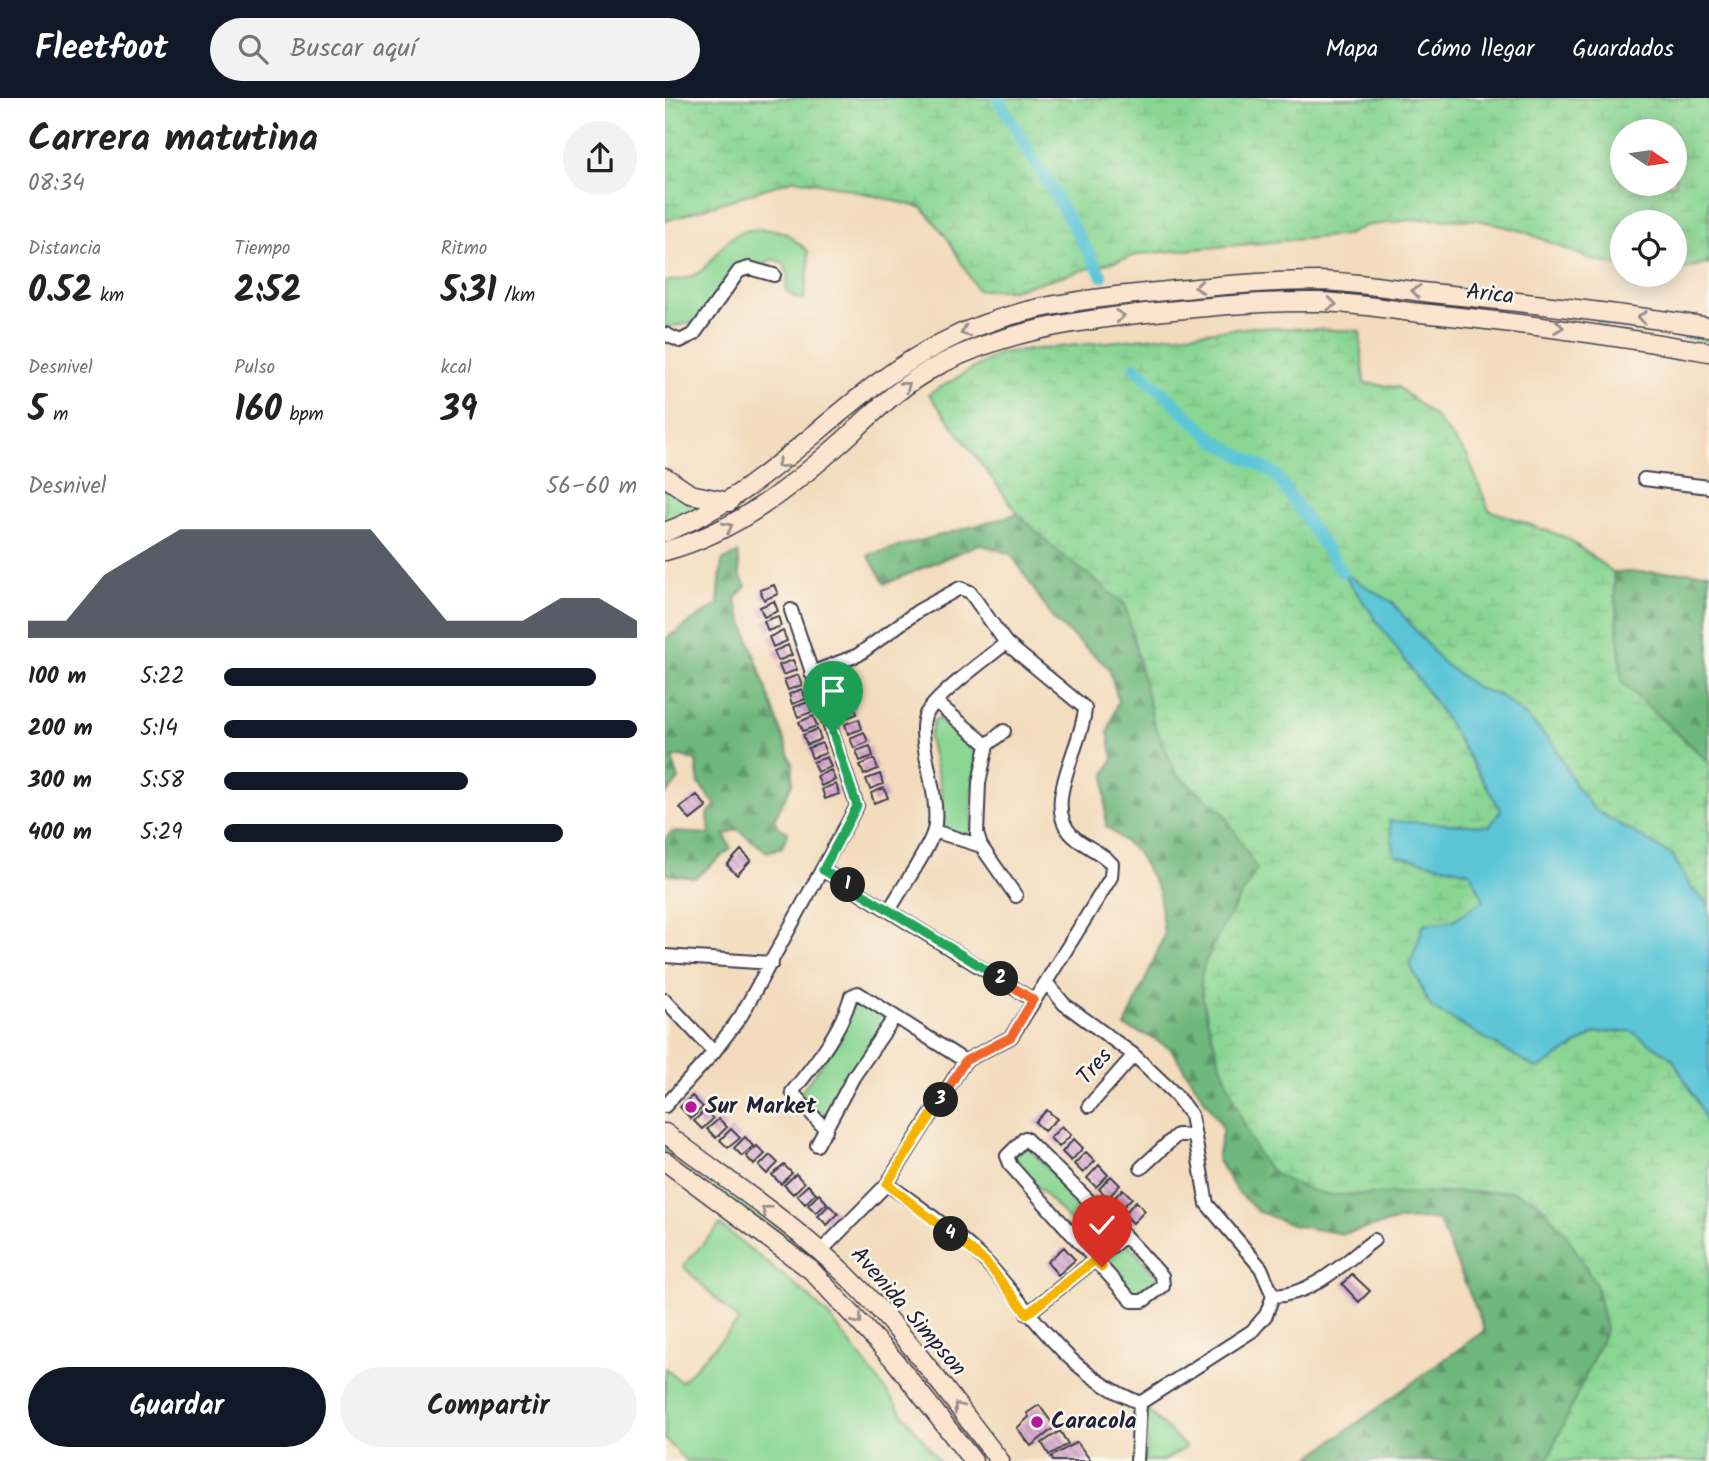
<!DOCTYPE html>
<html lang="es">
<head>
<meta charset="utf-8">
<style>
	body { margin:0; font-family:Kalam,sans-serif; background:#f2f2f2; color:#222; height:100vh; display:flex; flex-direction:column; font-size:26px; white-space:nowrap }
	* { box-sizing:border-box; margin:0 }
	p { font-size:23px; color:#767676 }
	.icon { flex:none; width:38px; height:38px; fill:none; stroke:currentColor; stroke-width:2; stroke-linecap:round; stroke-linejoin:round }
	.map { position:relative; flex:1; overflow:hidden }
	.details { display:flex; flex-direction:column; background:#fff; width:665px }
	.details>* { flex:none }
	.needle { width:46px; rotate:103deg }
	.tools { position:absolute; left:945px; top:21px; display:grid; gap:14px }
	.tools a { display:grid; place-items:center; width:77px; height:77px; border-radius:50%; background:#fff; box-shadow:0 4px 18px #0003; font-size:35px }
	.pin { position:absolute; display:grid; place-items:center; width:60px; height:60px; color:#fff; margin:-72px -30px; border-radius:50% 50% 50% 0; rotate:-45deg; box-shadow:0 0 7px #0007 }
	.pin .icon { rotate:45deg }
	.km { position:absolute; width:35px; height:35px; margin:-18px; border-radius:50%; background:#222; color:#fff; font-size:19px; line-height:35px; text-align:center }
	.round { display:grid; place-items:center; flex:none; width:74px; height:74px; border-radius:37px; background:#f2f2f2 }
	.summary { display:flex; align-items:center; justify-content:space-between; height:119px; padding:0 28px }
	h1 { font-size:38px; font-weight:600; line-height:52px }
	.stats { display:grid; grid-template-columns:repeat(3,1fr); gap:10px; height:119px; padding:7px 28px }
	.stats div { display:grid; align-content:center }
	.stats b { font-size:35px; font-weight:600 }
	.stats small { font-size:19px; font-weight:400 }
	.stats p { font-size:19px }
	.chart { height:196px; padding:14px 28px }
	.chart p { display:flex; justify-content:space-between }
	.chart svg { width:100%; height:126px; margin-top:7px; fill:#111827; opacity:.7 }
	.action { display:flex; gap:14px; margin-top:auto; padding:14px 28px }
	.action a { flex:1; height:80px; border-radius:42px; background:#111827; color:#fff; font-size:28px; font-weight:600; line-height:80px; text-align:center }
	.action a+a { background:#f2f2f2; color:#222 }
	ul { padding:0 28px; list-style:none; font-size:23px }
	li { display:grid; grid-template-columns:112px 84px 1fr; align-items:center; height:52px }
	li i { height:18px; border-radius:9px; background:#111827 }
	header { display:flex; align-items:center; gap:42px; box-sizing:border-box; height:98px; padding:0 35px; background:#111827; color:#fff }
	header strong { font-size:33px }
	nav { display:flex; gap:38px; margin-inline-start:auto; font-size:24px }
	.search { width:490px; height:63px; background:#f2f2f2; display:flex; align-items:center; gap:18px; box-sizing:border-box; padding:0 24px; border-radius:38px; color:#767676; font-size:26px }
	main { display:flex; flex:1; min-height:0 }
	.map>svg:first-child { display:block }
	.green { fill:#89d693; stroke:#567c67; stroke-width:2 }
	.forest { fill:url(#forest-firs); stroke:#486c5c; stroke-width:2 }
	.wetland { fill:url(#wetland-marsh); stroke:#567c67; stroke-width:2; fill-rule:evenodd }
	.water { fill:#5cc6d7; stroke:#3f7489; stroke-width:2 }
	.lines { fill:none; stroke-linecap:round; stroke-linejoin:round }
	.canal { stroke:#5cc6d7; stroke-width:12 }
	.building { fill:url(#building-back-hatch) }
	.street-casing { stroke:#413e4e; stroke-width:16 }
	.secondary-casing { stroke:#413e4e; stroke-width:21 }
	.street { stroke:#fff; stroke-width:12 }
	.secondary { stroke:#fbe5cf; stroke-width:18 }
	.oneway { stroke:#998d8c }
	.split-1-casing { stroke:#fff; stroke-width:14 }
	.split-2-casing { stroke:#fff; stroke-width:14 }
	.split-3-casing { stroke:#fff; stroke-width:14 }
	.split-4-casing { stroke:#fff; stroke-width:14 }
	.split-5-casing { stroke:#fff; stroke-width:14 }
	.split-1 { stroke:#22a559; stroke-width:9 }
	.split-2 { stroke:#22a559; stroke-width:9 }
	.split-3 { stroke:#f0652b; stroke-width:9 }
	.split-4 { stroke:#f5b400; stroke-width:9 }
	.split-5 { stroke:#f5b400; stroke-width:9 }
	.poi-dot { fill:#b5179e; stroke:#fbf7ec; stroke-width:2.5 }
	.labels { text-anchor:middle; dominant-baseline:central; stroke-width:5; stroke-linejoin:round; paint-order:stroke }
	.street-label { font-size:23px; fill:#22223b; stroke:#fbf7ec }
	.poi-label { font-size:23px; font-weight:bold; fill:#22223b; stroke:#fbf7ec; text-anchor:start }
</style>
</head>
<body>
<header>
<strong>Fleetfoot</strong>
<div class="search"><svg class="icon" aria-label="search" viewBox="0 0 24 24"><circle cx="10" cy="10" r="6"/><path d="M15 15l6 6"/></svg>Buscar aquí</div>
<nav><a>Mapa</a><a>Cómo llegar</a><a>Guardados</a></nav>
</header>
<main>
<section class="details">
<div class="summary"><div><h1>Carrera matutina</h1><p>08:34</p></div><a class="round"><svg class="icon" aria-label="share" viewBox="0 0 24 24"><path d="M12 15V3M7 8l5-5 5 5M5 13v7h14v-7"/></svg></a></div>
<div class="stats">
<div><p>Distancia</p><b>0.52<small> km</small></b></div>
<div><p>Tiempo</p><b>2:52</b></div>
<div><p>Ritmo</p><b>5:31<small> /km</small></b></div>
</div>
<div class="stats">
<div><p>Desnivel</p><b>5<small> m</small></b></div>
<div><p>Pulso</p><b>160<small> bpm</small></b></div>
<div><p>kcal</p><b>39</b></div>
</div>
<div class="chart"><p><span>Desnivel</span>56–60 m</p>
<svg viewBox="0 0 160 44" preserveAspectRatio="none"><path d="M0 44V38L10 38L20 22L30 14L40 6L50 6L60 6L70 6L80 6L90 6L100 22L110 38L120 38L130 38L140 30L150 30L160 38V44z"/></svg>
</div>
<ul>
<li><b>100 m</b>5:22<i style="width:90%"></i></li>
<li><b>200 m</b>5:14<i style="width:100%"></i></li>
<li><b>300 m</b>5:58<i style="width:59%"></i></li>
<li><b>400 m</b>5:29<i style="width:82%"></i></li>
</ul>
<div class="action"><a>Guardar</a><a>Compartir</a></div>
</section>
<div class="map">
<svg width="1044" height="1363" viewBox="0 0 1044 1363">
	<defs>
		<pattern id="forest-firs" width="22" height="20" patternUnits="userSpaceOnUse" patternTransform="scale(1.75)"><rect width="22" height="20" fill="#6eb77d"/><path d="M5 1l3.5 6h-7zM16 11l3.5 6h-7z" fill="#5a9468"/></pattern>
		<pattern id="wetland-marsh" width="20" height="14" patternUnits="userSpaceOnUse" patternTransform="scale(1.75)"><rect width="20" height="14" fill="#89d693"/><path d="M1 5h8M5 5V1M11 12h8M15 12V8" fill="none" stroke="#76b780"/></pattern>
		<pattern id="building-back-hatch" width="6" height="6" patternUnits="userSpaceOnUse" patternTransform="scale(1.75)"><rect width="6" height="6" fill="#d9accf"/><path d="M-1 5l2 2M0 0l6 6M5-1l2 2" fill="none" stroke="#b08ca9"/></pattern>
	</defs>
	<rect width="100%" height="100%" fill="#fbf7ec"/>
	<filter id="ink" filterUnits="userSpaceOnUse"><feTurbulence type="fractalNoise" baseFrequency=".0143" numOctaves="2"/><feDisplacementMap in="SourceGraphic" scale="14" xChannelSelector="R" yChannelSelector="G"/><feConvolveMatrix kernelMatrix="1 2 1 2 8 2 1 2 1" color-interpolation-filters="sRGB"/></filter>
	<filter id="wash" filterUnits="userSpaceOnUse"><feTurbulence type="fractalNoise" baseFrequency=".00686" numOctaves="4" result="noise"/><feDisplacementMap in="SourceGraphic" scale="28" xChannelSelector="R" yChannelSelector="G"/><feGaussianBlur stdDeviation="1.57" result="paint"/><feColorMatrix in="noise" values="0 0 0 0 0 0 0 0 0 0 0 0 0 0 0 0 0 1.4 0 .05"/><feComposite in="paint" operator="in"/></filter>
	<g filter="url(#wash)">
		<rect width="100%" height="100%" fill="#f3dbbd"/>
		<!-- green -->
		<path class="green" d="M110 132 122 136 143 153 144 166 139 202 128 199 121 191 123 177 119 165 107 161 97 168C88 163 80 163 71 168L33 224 0 229V183C52 183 44 147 77 134 86 130 100 132 110 132Z
			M932 220 1044 235V244L933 226Z
			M0 383 42 408 0 427Z
			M274 621 311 653 314 663 306 696 307 739 301 742 278 728V699L264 640 269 622Z
			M195 905 221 918V923L165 1015 154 1016 137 999V993L171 946 187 908Z
			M0 1042 144 1155 141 1159 0 1054Z
			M360 1047 451 1137 433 1152 350 1065 349 1058Z
			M55 1127 141 1196 168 1223 274 1363H21L0 1341V1270L16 1284 74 1223 18 1168Z
			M461 1144 491 1177 493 1187 476 1199 466 1198 439 1167 440 1160Z
			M482 1312 521 1349 499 1363H478L482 1349Z"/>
		<!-- forest -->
		<path class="forest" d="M359 414 465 503 562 710 849 1088 875 1099 936 1184 947 1232 888 1363H640L820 1232 773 1121 735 1122 678 1136 627 1127 592 1113 571 1092 552 1061 558 1030 506 951 486 939 460 929 499 838 494 793 472 754 441 728 440 676 448 661 443 634 453 602 444 570 389 522 346 456 314 446 220 486 203 457Z
			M73 455 75 478 81 488 70 501 128 668 127 686 109 721 113 729 123 734 117 749 102 754 72 731 60 737 66 751 30 780 0 776V741L7 734 45 736 43 715 51 707 34 686 31 663 17 658 7 660 14 682 0 697V541L53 506 57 463Z
			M948 474H1044V664L957 585Z"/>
		<!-- wetland -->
		<path class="wetland" d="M0 0H1044V167L1040 165 1010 174V124H957V169L928 162 860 134 814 122 753 121 700 128 682 137 476 156 347 192H312L283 141 258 110 174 89 130 81 0 123ZM957 33H1010V86H957Z
			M589 229 695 233 699 285 733 289 770 319 802 357 824 412 902 440 948 474 957 585 1044 664V1363H882L941 1232 931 1186 902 1137 872 1103 848 1093 667 1097C644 1093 611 1082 597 1062 579 1036 529 904 537 875 545 844 576 800 592 771L558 714 513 678 489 626 460 506 391 452 355 418 264 296 335 255Z"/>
		<!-- water -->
		<path class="water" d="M677 474 727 504 776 563 812 590 834 597 863 620 890 648 910 687 929 711 1008 758 1026 790 1044 807V1033L1033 1005 1007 960 966 933 930 935 873 971 766 909 745 867 759 826 787 823 819 802 805 774 730 757 724 723 825 728 836 712 775 612Z"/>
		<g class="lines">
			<!-- canal -->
			<path class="canal" d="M333 0 437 178
				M470 269 550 343 610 376 677 474"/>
		</g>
		<g id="blocks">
			<!-- building -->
			<path class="building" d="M109 487 113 496 99 502 95 492Z
				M109 503 113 513 99 519 95 509Z
				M113 518 116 528 103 533 99 523Z
				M118 533 122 543 108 549 104 539Z
				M123 547 127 557 113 563 109 553Z
				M128 562 132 572 118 577 114 567Z
				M180 576 183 586 169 591 166 582Z
				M133 577 137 587 123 592 119 582Z
				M137 591 141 601 127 606 124 596Z
				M183 591 187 600 173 606 169 596Z
				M143 604 147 614 133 619 129 609Z
				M189 606 192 616 179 621 175 611Z
				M148 618 152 628 138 633 134 624Z
				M194 621 197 631 183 636 180 626Z
				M152 631 156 641 142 647 138 637Z
				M199 634 203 644 189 650 185 640Z
				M157 645 161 655 147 660 143 650Z
				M205 648 208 658 195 663 191 653Z
				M162 659 166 669 152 674 148 664Z
				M209 661 213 671 199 677 195 667Z
				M166 672 170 682 156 688 152 678Z
				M215 676 218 686 205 691 201 681Z
				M171 686 174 696 160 701 157 691Z
				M219 690 223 700 209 705 206 695Z
				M32 697 42 709 25 722 15 710Z
				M76 752 86 762 72 777 62 767Z
				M27 998 38 1009 26 1021 15 1009Z
				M40 1012 48 1021 37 1031 29 1023Z
				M382 1012 392 1021 379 1033 370 1024Z
				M54 1021 62 1029 51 1040 42 1031Z
				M397 1028 406 1037 394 1049 385 1040Z
				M66 1031 75 1040 63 1050 55 1042Z
				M80 1039 88 1048 77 1058 69 1050Z
				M409 1041 418 1050 406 1063 397 1054Z
				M92 1048 100 1056 89 1067 81 1058Z
				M421 1054 430 1063 418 1075 409 1066Z
				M105 1057 113 1065 102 1076 94 1068Z
				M119 1067 127 1075 116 1086 107 1077Z
				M434 1067 443 1077 431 1089 422 1080Z
				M131 1076 139 1085 128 1096 119 1087Z
				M446 1078 455 1087 443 1100 434 1091Z
				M143 1087 151 1095 140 1106 132 1097Z
				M458 1091 467 1100 455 1112 446 1103Z
				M154 1096 162 1105 151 1115 143 1107Z
				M471 1103 480 1113 468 1125 459 1116Z
				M164 1107 173 1116 162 1127 153 1118Z
				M399 1149 410 1162 393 1177 382 1164Z
				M687 1176 705 1193 694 1204 677 1186Z
				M374 1307 390 1329 366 1348 352 1330 364 1319 362 1315Z
				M395 1333 403 1346 384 1357 377 1345Z
				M412 1344 426 1363H388L386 1359Z"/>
		</g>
	</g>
	<g filter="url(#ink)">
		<use href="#blocks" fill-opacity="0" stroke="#413e4e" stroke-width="2"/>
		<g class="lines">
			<!-- street casing -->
			<g class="street-casing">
				<path id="street" d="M0 236 15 243 29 236 74 173 84 170 109 177
					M979 381 1044 389
					M146 575 193 557 253 513 295 490 305 494 341 545 420 610C418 648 375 707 408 738 420 749 435 753 447 766L446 779 381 884 399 906 469 957 509 995 526 1017 542 1106 596 1170 608 1198
					M271 604 322 647
					M339 633 322 647 314 685 312 736 316 748 351 798
					M269 733 316 748
					M158 772 368 902
					M225 811C236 791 264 752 269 732 277 698 249 639 261 616 274 595 320 562 341 545
					M0 858 107 865
					M0 902 49 954
					M0 1008 49 954 76 918 192 708 126 512
					M424 1008 469 957
					M161 1032 127 994C151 964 175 935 186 898L193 895 300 963
					M360 1040 460 1138 497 1178 498 1188 478 1203H467L346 1068 342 1058Z
					M152 1047 189 978 229 920
					M476 1070 512 1037H528
					M222 1086C249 1104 302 1143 323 1166 374 1223 401 1275 475 1305
					M155 1154 222 1086 300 963 346 939 381 884
					M608 1198C648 1197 678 1165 709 1142
					M362 1216 460 1138
					M475 1305 587 1233 601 1217 608 1198
					M472 1363 475 1305"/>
			</g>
			<!-- secondary casing -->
			<g class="secondary-casing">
				<path id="secondary" d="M0 379 25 396 64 404
					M0 434C108 394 175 296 276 245 341 211 409 202 481 195 539 189 596 183 654 183 692 184 729 191 766 195 859 204 951 215 1044 229
					M0 453C70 434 125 390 179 342 208 315 239 284 276 266 340 233 410 223 481 215 539 209 597 203 655 204 688 205 722 211 755 215 852 224 948 238 1044 254
					M0 1035C60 1081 126 1124 181 1177 239 1233 286 1300 335 1363
					M0 1063 146 1172 229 1262 308 1363"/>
			</g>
			<!-- street -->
			<use href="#street" class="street"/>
			<!-- secondary -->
			<use href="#secondary" class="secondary"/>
		</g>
		<!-- one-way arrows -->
		<defs><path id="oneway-chevron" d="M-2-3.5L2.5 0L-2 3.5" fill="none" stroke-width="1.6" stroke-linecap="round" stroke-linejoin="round" transform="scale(1.75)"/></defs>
		<g class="oneway">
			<use href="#oneway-chevron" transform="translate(534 189) rotate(174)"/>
			<use href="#oneway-chevron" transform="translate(751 193) rotate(-173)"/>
			<use href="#oneway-chevron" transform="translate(667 206) rotate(6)"/>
			<use href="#oneway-chevron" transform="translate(455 218) rotate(-7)"/>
			<use href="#oneway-chevron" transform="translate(977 219) rotate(-171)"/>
			<use href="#oneway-chevron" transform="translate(894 229) rotate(8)"/>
			<use href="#oneway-chevron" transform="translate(300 234) rotate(158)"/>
			<use href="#oneway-chevron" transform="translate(241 288) rotate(-38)"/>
			<use href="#oneway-chevron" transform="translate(116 366) rotate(138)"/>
			<use href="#oneway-chevron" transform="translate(63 429) rotate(-26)"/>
			<use href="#oneway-chevron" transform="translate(101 1112) rotate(-143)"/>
			<use href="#oneway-chevron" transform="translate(193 1222) rotate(49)"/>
			<use href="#oneway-chevron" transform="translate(293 1309) rotate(-128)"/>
		</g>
	</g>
	<g class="lines" filter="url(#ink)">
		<!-- split-1 casing -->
		<g class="split-1-casing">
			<path id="split-1" d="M168 635 192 708 158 772 183 787"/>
		</g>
		<!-- split-2 casing -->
		<g class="split-2-casing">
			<path id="split-2" d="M183 787 336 881"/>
		</g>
		<!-- split-3 casing -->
		<g class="split-3-casing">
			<path id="split-3" d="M276 1002 300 963 346 939 368 902 336 881"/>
		</g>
		<!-- split-4 casing -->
		<g class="split-4-casing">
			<path id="split-4" d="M276 1002 222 1086 286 1136"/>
		</g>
		<!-- split-5 casing -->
		<g class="split-5-casing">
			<path id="split-5" d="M286 1136 321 1164 362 1216 430 1162 437 1169"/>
		</g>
		<!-- split-1 -->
		<use href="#split-1" class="split-1"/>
		<!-- split-2 -->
		<use href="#split-2" class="split-2"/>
		<!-- split-3 -->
		<use href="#split-3" class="split-3"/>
		<!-- split-4 -->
		<use href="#split-4" class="split-4"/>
		<!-- split-5 -->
		<use href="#split-5" class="split-5"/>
	</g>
	<!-- markers -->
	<g class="poi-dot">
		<circle cx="26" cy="1009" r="7"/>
		<circle cx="372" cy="1324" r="7"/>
	</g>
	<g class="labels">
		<!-- street labels -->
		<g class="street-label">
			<text transform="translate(825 197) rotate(6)">Arica</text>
			<text transform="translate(430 969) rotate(-49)">Tres</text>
			<text transform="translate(243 1214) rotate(49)">Avenida Simpson</text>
		</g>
		<!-- poi labels -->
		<g class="poi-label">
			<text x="40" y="1009">Sur Market</text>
			<text x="386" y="1324">Caracola</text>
		</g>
	</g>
</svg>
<div class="tools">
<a><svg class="needle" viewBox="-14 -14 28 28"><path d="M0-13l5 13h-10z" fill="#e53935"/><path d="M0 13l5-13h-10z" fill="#767676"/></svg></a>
<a><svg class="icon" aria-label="locate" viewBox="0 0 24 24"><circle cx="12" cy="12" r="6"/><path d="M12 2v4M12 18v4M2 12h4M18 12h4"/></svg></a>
</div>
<div class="pin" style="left:168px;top:635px;background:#1e9e55"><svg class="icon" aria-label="arrive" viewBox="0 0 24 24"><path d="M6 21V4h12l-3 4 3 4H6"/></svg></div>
<div class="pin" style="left:437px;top:1169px;background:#d93025"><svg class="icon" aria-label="check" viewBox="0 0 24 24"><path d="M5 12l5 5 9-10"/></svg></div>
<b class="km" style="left:183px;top:787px">1</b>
<b class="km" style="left:336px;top:881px">2</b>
<b class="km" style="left:276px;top:1002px">3</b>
<b class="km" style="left:286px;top:1136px">4</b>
</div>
</main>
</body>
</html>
